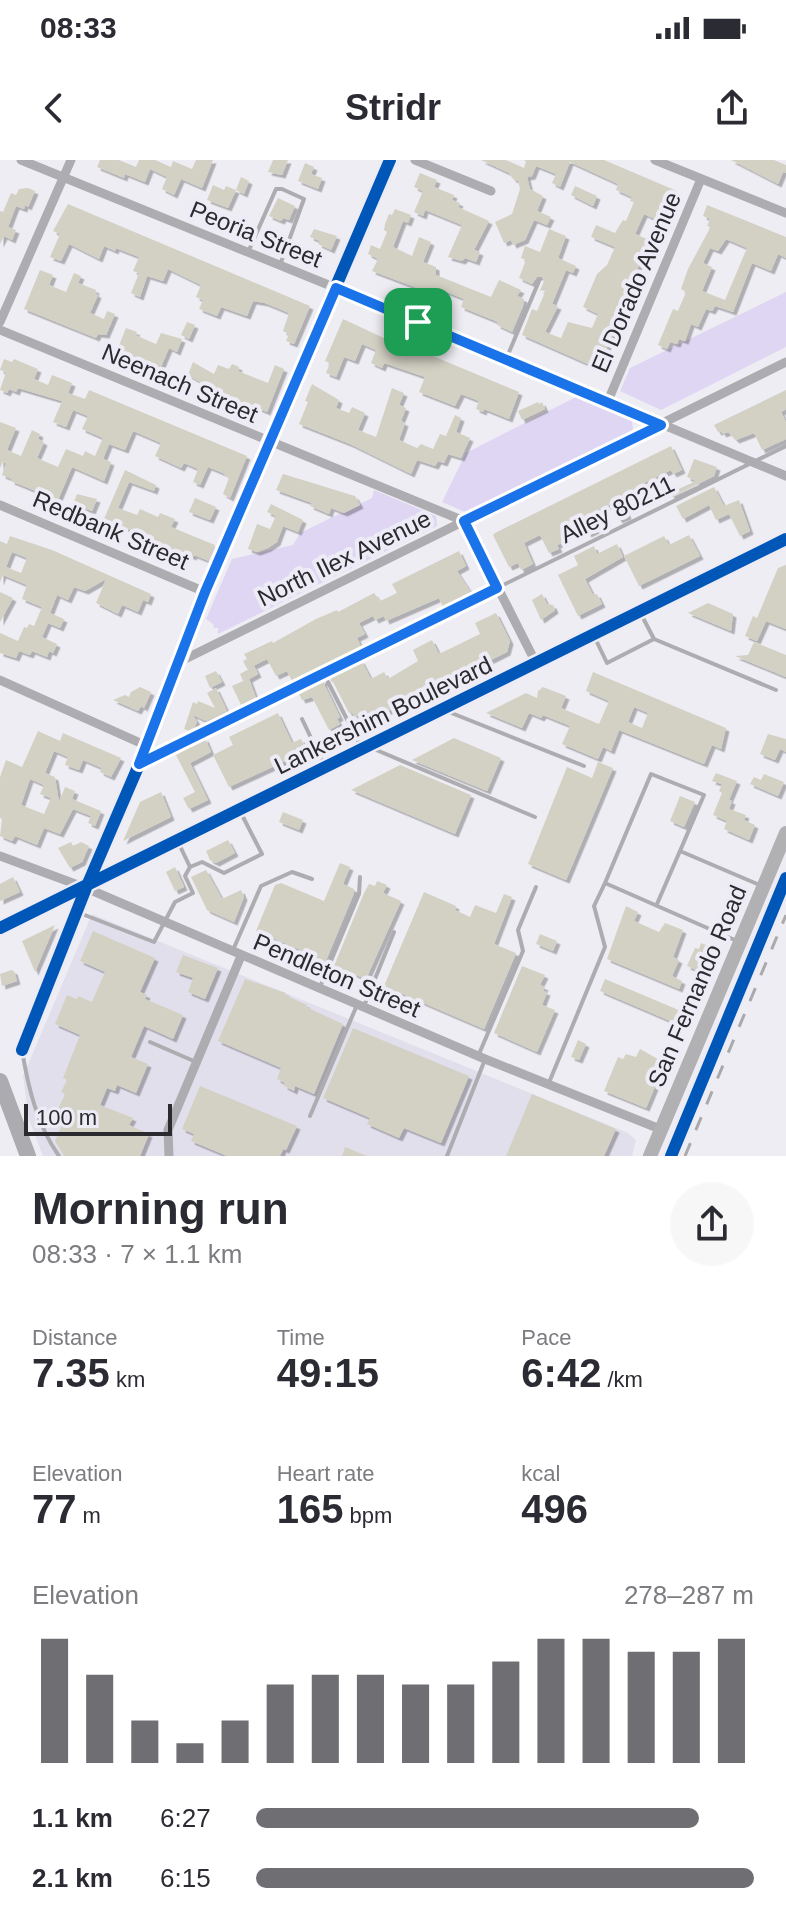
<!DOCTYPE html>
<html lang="en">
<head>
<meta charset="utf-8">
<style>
	body { margin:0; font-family:Helvetica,sans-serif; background:#f7f7f7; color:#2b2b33; height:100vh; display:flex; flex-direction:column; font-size:30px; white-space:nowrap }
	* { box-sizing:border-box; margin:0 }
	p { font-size:26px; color:#7c7c81 }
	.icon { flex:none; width:44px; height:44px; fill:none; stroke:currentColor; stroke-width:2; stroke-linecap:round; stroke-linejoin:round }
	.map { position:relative; height:996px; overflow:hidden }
	.sheet { display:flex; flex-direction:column; background:#fff; flex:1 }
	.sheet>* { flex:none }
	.scale { position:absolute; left:24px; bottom:20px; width:148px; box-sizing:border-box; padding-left:8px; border:4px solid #2b2a2e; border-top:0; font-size:22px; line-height:28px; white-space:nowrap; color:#2b2a2e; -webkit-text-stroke:6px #edebf5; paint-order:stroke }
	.pin { position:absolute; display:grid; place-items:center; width:68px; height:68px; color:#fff; margin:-34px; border-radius:16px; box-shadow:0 4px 12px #0006 }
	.round { display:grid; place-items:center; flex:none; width:84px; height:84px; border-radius:42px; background:#f7f7f7 }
	.head { display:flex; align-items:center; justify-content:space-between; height:136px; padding:0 32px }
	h1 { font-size:44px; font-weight:700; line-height:60px }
	.figures { display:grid; grid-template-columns:repeat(3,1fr); gap:12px; height:136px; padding:8px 32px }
	.figures div { display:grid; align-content:center }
	.figures b { font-size:40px; font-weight:700 }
	.figures small { font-size:22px; font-weight:400 }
	.figures p { font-size:22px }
	.chart { height:224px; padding:16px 32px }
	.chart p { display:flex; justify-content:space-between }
	.chart svg { width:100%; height:144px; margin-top:8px; stroke:#6f6e73; stroke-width:6 }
	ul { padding:0 32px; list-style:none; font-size:26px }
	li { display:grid; grid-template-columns:128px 96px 1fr; align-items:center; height:60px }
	li i { height:20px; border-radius:10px; background:#6f6e73 }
	.status { display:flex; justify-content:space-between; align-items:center; height:56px; padding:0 40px; background:#fff; direction:ltr }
	.status svg { height:22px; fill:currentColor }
	header { display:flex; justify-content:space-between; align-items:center; height:104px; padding:0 32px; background:#fff; font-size:36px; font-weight:700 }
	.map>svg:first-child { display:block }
	.built { fill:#e2dfec }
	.green { fill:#ded6f2 }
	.building { fill:#d3d1c4; fill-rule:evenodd; filter:url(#shadow) }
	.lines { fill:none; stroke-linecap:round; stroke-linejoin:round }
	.lane { stroke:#adacb0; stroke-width:4 }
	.street { stroke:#adacb0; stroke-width:9 }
	.primary { stroke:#b1b1b3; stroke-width:14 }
	.highway { stroke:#acabaf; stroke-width:16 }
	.rail { stroke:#aaaaac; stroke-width:3; stroke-dasharray:14 14; stroke-linecap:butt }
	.cycleway-casing { stroke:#edebf5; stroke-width:17 }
	.cycleway { stroke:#0057b8; stroke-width:12 }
	.route-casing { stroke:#fff; stroke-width:16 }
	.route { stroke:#1a73e8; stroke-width:10 }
	.labels { text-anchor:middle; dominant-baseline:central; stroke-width:8; stroke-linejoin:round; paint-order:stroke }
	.street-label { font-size:24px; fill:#2b2a2e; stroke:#edebf5 }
</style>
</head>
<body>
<div class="status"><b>08:33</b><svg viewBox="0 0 49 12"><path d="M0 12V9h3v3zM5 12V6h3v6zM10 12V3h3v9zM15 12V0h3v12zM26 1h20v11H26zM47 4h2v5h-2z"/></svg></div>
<header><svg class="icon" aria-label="back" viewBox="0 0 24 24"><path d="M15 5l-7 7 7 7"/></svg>Stridr<svg class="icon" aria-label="share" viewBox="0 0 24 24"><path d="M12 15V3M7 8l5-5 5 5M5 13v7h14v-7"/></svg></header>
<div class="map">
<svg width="786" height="996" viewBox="0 0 786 996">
	<defs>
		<filter id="shadow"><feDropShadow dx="3.5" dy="3.5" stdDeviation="0" flood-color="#0004"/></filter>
	</defs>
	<rect width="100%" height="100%" fill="#eeedf3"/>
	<!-- built -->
	<path class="built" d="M92 754 628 973 636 980 632 996H43L29 960 23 916Z"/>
	<!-- green -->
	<path class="green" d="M786 132V187L661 250 620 231 630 208Z
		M576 237 632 261 633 271 465 352 442 342 466 293Z
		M374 330 436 356 437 366 218 474V468H214L213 464 206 459 232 399 293 385 300 373 372 338Z"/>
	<!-- building -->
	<path class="building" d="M100 0H119L136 7 139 0H155L171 7 173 1 192 9 196 0H213L202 28 181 19 174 35 162 29 167 17 150 9 145 22 125 14 124 18 97 7Z
		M273 0H288L282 15 268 12Z
		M481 0H506L524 8 526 1 523 0H604L677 31 670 50 663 47 657 60 644 54 635 74 652 81 646 96 643 95 612 172 614 173 597 208 522 175 532 149 537 151 546 130 540 131 544 121 542 117H537L532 124 519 118 526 100 521 98 525 86 540 92 549 69 566 76 558 98 576 106 573 113 566 110 552 144 558 146 545 172 561 178 568 162 592 168 598 154 583 147 597 114 607 105 615 87 591 77 596 65 615 73 623 60 626 61 634 42 630 41 632 37 616 30 618 24 570 2 560 27 552 23 556 14 536 6 532 16 527 17 530 29 543 36 537 51 551 57 547 65 534 60 525 80 513 85 511 80 504 83 495 62 512 54 520 29 518 21 513 19 509 13Z
		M731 0H774L786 5V13L783 12 778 24Z
		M305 3 314 7 311 14 322 18 318 29 298 21Z
		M420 13 437 20 434 27 454 35 452 40 460 43 458 47 489 61 474 90 480 92 476 102 465 98 462 101 448 97 462 65 425 50 423 56 414 52 423 31 414 27Z
		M241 17 249 21 244 34 236 30 228 48 207 40 213 25 224 30 226 26 236 30Z
		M575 26 597 36 593 46 571 35Z
		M28 28 35 31 28 47 25 45 24 49 16 46 8 67 16 70 12 80 4 76 0 84V51L3 52 11 33 16 35 19 29Z
		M278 38 295 46 289 60 283 58 281 61 269 56Z
		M68 44 310 146 294 184 286 181 289 174 283 171 289 153 265 143 253 141 247 156 221 147 217 156 199 149 203 140 196 137 201 125 168 109 163 121 147 116 140 137 131 133 139 113 133 111 139 97 116 88 115 91 104 86 99 99 69 84 61 101 50 97 60 74 53 71Z
		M707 45 786 77V98L778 94 771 111 752 103 733 152 715 146 712 151 706 149 698 167 691 164 685 181 679 179 677 184 670 182 667 189 658 185 673 149 678 151 686 132 681 129 688 109 709 70 710 67 707 66 710 59 703 56ZM726 79 747 88 725 140 702 131 712 107 703 103 710 88 718 91Z
		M395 49 411 55 408 63 403 61 393 87 412 96 419 77 431 82 423 102 436 107V115L491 137 499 120 521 130 517 136 524 139 523 146 512 172 497 165 498 162 461 147 464 139 444 131 443 136 436 135 372 111 378 99 368 94 371 85 380 89 387 72 384 70 385 64 389 54 392 55Z
		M314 69 337 76 331 90 318 84 320 81 310 77Z
		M40 110 53 115 49 125 66 132 74 113 81 116 78 123 96 130 95 133 98 135 90 153 104 159 107 151 115 154 106 175 98 174 96 178 24 149Z
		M343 159 386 179 388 174 398 179 397 181 519 232 509 259 484 249 483 252 476 249 479 241 461 234 455 246 419 232 425 217 384 203 382 208 371 203 376 190 362 184 355 201 344 197 336 217 326 213 330 203 325 201Z
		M187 162 195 165 189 179 181 175Z
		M126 168 137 172 135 175 156 184 161 173 182 179 177 192 169 188 160 209 118 188Z
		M4 199 12 202 14 199 38 209 34 219 48 225 52 215 72 223 68 233 85 239 89 230 247 296 230 338 223 334 229 318 223 313 208 307 200 325 193 322 198 309 184 303 181 308 155 296 161 283 133 271 125 290 109 284 103 299 111 302 104 321 72 307 58 340 11 321 12 319 2 315 6 303 3 302 0 308V262L16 268 7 290 21 296 32 270 40 274 38 279 44 282 37 298 58 307 66 289 83 296 85 291 95 296 103 278 82 269 88 256 73 250 66 267 53 262 62 241 18 228 16 232 9 229 7 233 0 230 6 212 0 210Z
		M193 202 214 214 218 205 229 209 232 204 239 207 238 211 268 223 275 205 284 209 267 252 214 230 188 215Z
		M312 224 339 240 336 248 349 253 352 247 365 253 358 270 376 277 392 228 404 233 399 245 406 248 401 261 405 263 399 280 417 288 421 284 433 289 440 274 446 276 455 255 461 258 456 272 470 278 461 298 448 294 444 303 438 301 435 306 417 300 411 314 350 284 299 264 308 242 305 241Z
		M786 230V249L781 252 786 262V279L762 290 754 273 736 280 728 272 723 274 721 271 718 272 714 265Z
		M538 242 539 244 542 242 545 249 522 260 518 251Z
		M671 286 682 310 673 314 671 310 636 327 644 341 626 350 628 356 619 360 611 344 588 356 596 370 588 374 584 367 562 377 564 382 557 385 559 389 549 393 540 375 524 383 533 404 521 410 518 403 509 407 493 375 495 373Z
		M694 299 717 307 714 316 672 337 670 333 696 321 687 317Z
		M125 310 156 325 154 331 129 322 118 348 137 355 140 349 158 357 160 353 175 359 171 367 215 385 209 401 194 395 193 397 104 359Z
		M283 314 355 336 360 345 344 353 331 348 329 354 310 346 312 343 276 330Z
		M714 327 724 346 739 340 750 371 740 376 729 354 716 360 709 345 683 359 676 346Z
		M77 334 97 339 92 351 73 344Z
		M195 338 216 347 210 360 189 352Z
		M271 344 303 360 298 372 283 366 277 382 268 388 257 392 248 389 257 364 270 369 276 356 267 352Z
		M689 375 700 396 639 426 624 396 664 376 669 385Z
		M10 376 52 390 151 434 148 442 143 440 138 452 122 445 118 454 96 443 106 419 85 431 74 427 68 440 57 435 50 453 64 459 60 468 48 463 42 477 57 484 53 493 49 491 47 497 32 491 30 495 19 491 16 498 0 493V473L18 481 24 467 27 468 29 464 34 466 42 447 22 439 27 425 3 415 0 422V381L7 384ZM12 392 27 398 21 413 6 407Z
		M617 384 623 397 585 419 593 435 597 434 602 444 578 456 558 415 578 405 574 396 594 386 597 394Z
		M459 391 466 406 457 411 472 434 444 449 439 438 386 461 384 456 375 460 373 456 359 463 365 474 357 478 362 489 327 504 328 506 293 523 287 511 276 516 267 499 247 509 243 501 247 499 244 494 272 481 273 483 316 459 337 450 338 452 374 433 380 441 397 433 392 424Z
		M786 405V469L766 461 757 481 745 476 753 456 757 458 778 408Z
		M0 432 13 438 0 462Z
		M542 434 547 444 553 445 555 450 541 460 532 440Z
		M708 443 733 454 731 471 688 453Z
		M496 453 510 481 507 492 372 559 368 551 355 557 352 552 349 553 332 520 327 517 332 515 334 517 361 500 371 519 384 512 388 519 418 501 413 490 432 480 439 494 480 474 475 463Z
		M754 482 786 495V517L735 496 748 495Z
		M254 506 258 514 249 519 256 538 241 545 232 526 243 521 240 514Z
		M216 511 222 522 210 528 205 516Z
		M593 512 726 568 721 589 712 585 704 604 619 570 611 591 603 587 598 599 562 584 570 566 543 555 541 558 529 553 522 568 486 553 526 533 537 538 538 531 543 527 566 536 561 548 599 564 609 541 586 531ZM634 547 648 553 642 568 628 562Z
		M325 518 324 524 340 557 337 559 340 564 329 570 312 537 302 540 298 532Z
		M140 527 151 532 144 548 141 546 138 551 113 540 125 535 129 537 131 532Z
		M216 528 227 551 206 561 193 555 197 562 192 572 184 569 193 542 197 544 198 541 215 548 207 533Z
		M278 553 292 583 301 579 307 591 229 627 213 595 233 585 229 577Z
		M38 571 60 581 63 573 121 598 111 617 100 612 102 608 83 600 79 610 65 605 68 597 54 591 45 613 55 617 59 642 65 627 75 631 72 639 101 651 95 666 88 663 91 656 73 649 60 674 44 668 37 685 15 676 12 681 0 676 2 659 0 658V617L6 600 22 607ZM30 619 44 625 40 634 51 638 44 654 21 645Z
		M768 574 786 579V592L780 589 775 600 760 594Z
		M205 578 211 592 190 603 208 640 189 649 183 638 195 632 176 595Z
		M454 578 501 598 487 631 412 600Z
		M598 602 613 608 566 720 528 704 567 607 592 618Z
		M400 605 471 635 455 674 351 630Z
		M716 613 737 621 729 640 732 641 729 649 746 655 744 660 755 665 749 680 724 669 727 661 713 655 722 633 719 631 722 624 712 621Z
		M764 614 784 622 778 636 750 624 754 617 761 620Z
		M161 632 171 657 123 681 140 642Z
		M680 636 695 642 684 667 670 661Z
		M283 652 303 660 299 670 279 662Z
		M228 680 235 693 216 703 210 700 206 691Z
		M71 682 73 686 81 682 89 686 82 702 70 708 58 688Z
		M340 703 350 707 343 724 354 729V733L325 803 302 793 303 791 256 771 275 725 281 723 324 741Z
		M175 707 184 727 175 731 166 712Z
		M206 710 222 739 241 730 244 737 234 762 207 750 191 717Z
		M13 717 20 732 0 741V724Z
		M377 721 387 725 383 733 401 741 366 819 334 806 364 733 369 724 375 726Z
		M424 732 456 746 455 750 470 757 475 745 496 753 504 734 512 737 494 784 516 793 484 869 384 826Z
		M626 746 638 752 634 761 659 772 665 763 683 770 673 797 679 800 672 816 682 821 679 829 607 799Z
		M55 765 35 812 22 781Z
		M93 771 155 798 140 832 147 835 145 839 183 855 173 879 144 866 131 897 148 904 136 933 117 925 115 931 107 928 100 945 133 958 129 965 149 974 140 996H64L55 981 67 953 58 949 65 934 61 932 67 920 63 918 80 875 55 864 67 835 77 839 78 836 92 842 105 812 80 801Z
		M540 774 557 781 553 791 536 784Z
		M701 783 711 787 701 812 687 806 695 788 699 789Z
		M183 795 218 808 205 839 188 832 193 818 176 812Z
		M522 806 545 815 540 825 545 827 543 831 547 832 542 845 555 850 537 892 494 873Z
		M11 810 14 811 17 821 2 826 0 814Z
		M245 819 286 833 285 835 307 845 306 847 343 864 314 934 295 926 294 931 284 926 285 923 277 919 281 908 218 881Z
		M605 819 681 851 675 863 600 831Z
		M353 868 469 916 441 983 404 968 399 978 367 964 370 958 323 938Z
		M578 880 586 884 579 900 571 897Z
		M640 889 665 903 646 948 604 931 618 897 623 899 626 894 636 897Z
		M200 926 297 966 286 990 283 989 280 996H227L191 981 194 974 182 969Z
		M532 934 616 969 604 996H506Z
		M345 987 367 996H342Z"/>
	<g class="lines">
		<!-- lane -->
		<path class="lane" d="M249 90 276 29H282L304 39 280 105
			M507 197 539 121
			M594 476 607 503 654 479 641 454
			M654 479 776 530
			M328 522 361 587
			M449 552 584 606
			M302 559 324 605
			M374 589 535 657
			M141 603 786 286
			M190 707 202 702 224 713 262 694 241 653
			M657 744 680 691
			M77 752 154 782 175 742 193 733 185 716 190 707 179 684
			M737 781 605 723 651 614 704 635 680 691 762 726
			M233 790 261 726 292 712 312 719
			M320 827 359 734 360 717
			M364 846 394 772
			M150 882 196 902
			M22 890C28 927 37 965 59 996
			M479 894 523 791 518 770 536 727
			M548 925 605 787 594 746 605 723
			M310 956 357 845
			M447 996 484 902"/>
		<!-- street -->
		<path class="street" d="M21 0 336 128 786 316
			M415 0 491 31
			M655 0 786 53
			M0 162 71 0
			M0 170 464 361 536 503
			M608 241 701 19
			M0 345 205 432
			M179 502 786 202
			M0 520 147 586
			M0 696 86 728 485 899 660 969
			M22 890 86 728 147 586 205 432 390 0
			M169 996 168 970 241 796"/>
		<!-- primary -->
		<path class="primary" d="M0 768 786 379
			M650 996 786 673"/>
		<!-- highway -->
		<path class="highway" d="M0 921 28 996"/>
		<!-- rail -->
		<path class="rail" d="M685 996 786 755"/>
		<!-- cycleway casing -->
		<g class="cycleway-casing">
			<path id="cycleway" d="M0 768 786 379
				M22 890 86 728 147 586 205 432 390 0
				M671 996 786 718"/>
		</g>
		<!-- cycleway -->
		<use href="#cycleway" class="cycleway"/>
	</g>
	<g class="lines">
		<!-- route casing -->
		<g class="route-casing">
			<path id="route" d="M336 128 661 265 464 361 497 428 139 604 205 432Z"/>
		</g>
		<!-- route -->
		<use href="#route" class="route"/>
	</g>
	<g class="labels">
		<!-- street labels -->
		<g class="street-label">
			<text transform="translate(256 74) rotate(22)">Peoria Street</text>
			<text transform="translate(636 122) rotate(-67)">El Dorado Avenue</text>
			<text transform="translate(180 223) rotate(23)">Neenach Street</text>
			<text transform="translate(617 349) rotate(-26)">Alley 80211</text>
			<text transform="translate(111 370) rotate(23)">Redbank Street</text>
			<text transform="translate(344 398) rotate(-26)">North Ilex Avenue</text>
			<text transform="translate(383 555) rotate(-26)">Lankershim Boulevard</text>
			<text transform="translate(337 815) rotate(23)">Pendleton Street</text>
			<text transform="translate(697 826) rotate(-67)">San Fernando Road</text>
		</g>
	</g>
</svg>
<div class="scale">100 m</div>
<div class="pin" style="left:418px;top:162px;background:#1e9e55"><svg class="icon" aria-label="arrive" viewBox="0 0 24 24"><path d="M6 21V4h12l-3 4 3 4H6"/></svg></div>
</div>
<section class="sheet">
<div class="head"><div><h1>Morning run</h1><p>08:33 · 7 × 1.1 km</p></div><a class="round"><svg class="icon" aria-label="share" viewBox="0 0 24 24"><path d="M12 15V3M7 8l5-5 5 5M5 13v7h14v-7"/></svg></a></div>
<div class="figures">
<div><p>Distance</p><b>7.35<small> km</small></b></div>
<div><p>Time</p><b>49:15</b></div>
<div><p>Pace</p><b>6:42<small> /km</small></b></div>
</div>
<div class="figures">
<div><p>Elevation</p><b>77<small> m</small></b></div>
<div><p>Heart rate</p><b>165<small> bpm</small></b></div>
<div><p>kcal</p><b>496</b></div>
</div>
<div class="chart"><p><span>Elevation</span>278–287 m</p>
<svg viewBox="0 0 160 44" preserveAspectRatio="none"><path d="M5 44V6M15 44V17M25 44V31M35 44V38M45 44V31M55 44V20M65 44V17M75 44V17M85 44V20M95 44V20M105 44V13M115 44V6M125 44V6M135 44V10M145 44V10M155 44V6"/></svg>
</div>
<ul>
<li><b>1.1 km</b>6:27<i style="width:89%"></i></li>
<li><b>2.1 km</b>6:15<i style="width:100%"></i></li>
</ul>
</section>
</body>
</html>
